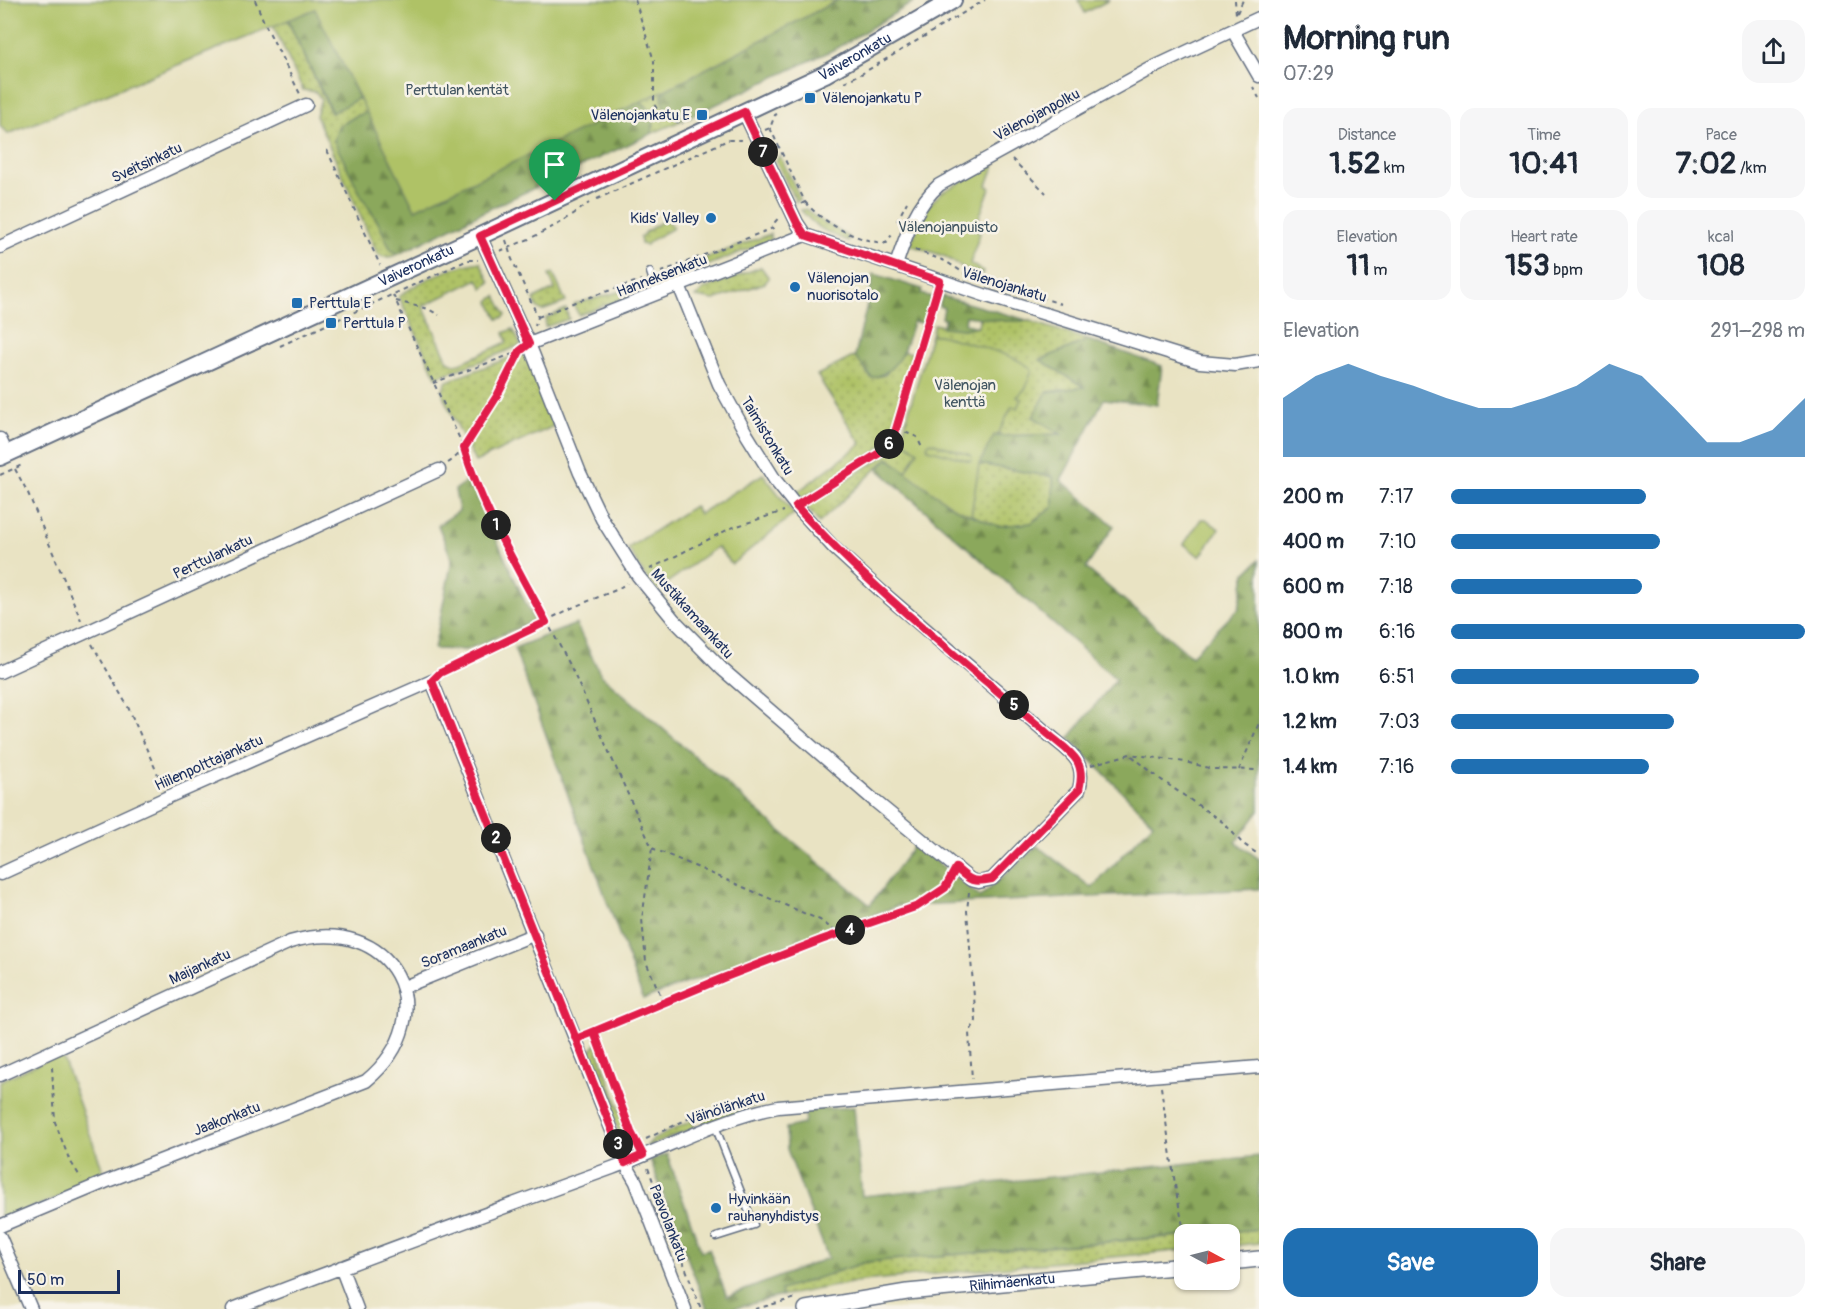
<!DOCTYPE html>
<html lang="en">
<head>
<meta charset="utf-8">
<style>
	body { margin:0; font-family:Pangolin,sans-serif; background:#f6f6f7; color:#1f2937; height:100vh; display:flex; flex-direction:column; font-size:22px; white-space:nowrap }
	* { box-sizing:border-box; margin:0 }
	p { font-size:20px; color:#747a83 }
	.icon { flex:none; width:33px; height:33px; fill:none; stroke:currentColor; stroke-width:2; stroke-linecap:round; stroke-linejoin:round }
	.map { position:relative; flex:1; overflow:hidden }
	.drawer { display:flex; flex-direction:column; background:#fff; width:570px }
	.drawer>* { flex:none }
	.needle { width:39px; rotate:97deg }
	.controls { position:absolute; left:1174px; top:1224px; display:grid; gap:12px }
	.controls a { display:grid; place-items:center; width:66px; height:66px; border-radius:12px; background:#fff; box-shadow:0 2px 4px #0004; font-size:30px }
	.scale { position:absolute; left:18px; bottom:15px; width:102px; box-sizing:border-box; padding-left:6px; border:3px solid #1b2f5e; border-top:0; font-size:16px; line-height:21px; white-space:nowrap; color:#1b2f5e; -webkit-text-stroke:4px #f7f3e8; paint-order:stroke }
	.pin { position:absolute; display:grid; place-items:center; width:51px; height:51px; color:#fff; margin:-62px -26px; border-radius:50% 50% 50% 0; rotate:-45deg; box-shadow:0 0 6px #0007 }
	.pin .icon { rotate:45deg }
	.km { position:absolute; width:30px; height:30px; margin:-15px; border-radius:50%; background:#222; color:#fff; font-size:16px; line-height:30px; text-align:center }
	.round { display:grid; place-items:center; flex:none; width:63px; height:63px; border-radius:18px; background:#f6f6f7 }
	.overview { display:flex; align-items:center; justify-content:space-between; height:102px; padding:0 24px }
	h1 { font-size:33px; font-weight:800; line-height:45px }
	.metrics { display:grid; grid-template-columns:repeat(3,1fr); gap:9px; height:102px; padding:6px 24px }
	.metrics div { display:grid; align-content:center; border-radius:15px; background:#f6f6f7; text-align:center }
	.metrics b { font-size:30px; font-weight:800 }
	.metrics small { font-size:16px; font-weight:400 }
	.metrics p { font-size:16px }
	.chart { height:168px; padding:12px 24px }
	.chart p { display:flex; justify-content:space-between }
	.chart svg { width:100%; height:108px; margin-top:6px; fill:#1f6fb2; opacity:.7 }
	.button { display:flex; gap:12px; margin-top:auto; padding:12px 24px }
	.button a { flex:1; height:69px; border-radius:18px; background:#1f6fb2; color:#fff; font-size:24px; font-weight:800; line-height:69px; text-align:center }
	.button a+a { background:#f6f6f7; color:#1f2937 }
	ul { padding:0 24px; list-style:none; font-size:20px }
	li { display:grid; grid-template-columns:96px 72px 1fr; align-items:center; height:45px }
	li i { height:15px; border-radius:8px; background:#1f6fb2 }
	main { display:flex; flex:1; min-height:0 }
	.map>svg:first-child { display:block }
	.grass { fill:url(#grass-dots); stroke:#657862; stroke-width:1.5 }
	.forest { fill:url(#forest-firs); stroke:#536c5c; stroke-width:1.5 }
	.green { fill:#afc266; stroke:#657862; stroke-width:1.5; fill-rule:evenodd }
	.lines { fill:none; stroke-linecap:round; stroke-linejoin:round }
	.service-casing { stroke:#636e81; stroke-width:9 }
	.minor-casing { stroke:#636e81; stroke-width:15 }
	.tertiary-casing { stroke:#636e81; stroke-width:18 }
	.secondary-casing { stroke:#636e81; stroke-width:20 }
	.path { stroke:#636e81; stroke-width:2; stroke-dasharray:4.5 4.5; stroke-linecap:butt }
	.service { stroke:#fff; stroke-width:6 }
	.minor { stroke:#fff; stroke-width:12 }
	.tertiary { stroke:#fff; stroke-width:15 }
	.secondary { stroke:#fff; stroke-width:16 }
	.route-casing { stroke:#fff; stroke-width:12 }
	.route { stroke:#e11d48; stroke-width:8 }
	.poi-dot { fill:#1f6fb2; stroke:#f7f3e8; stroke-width:2 }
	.labels { text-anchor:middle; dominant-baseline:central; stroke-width:5; stroke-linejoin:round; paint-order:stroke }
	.street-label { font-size:15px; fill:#1b2f5e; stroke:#f7f3e8 }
	.park-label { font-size:15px; fill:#405460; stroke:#f7f3e8 }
	.poi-label { font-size:15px; fill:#1b2f5e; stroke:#f7f3e8; text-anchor:start }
</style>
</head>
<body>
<main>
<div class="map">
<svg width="1259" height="1309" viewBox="0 0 1259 1309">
	<defs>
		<pattern id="grass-dots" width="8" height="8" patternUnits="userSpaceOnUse" patternTransform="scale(1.5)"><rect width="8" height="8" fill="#afc266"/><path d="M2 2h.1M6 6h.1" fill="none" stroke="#8e9e57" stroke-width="1.8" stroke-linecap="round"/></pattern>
		<pattern id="forest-firs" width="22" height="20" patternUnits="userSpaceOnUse" patternTransform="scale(1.5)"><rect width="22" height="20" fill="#8ba85b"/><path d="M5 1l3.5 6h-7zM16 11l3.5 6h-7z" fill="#71894e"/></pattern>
	</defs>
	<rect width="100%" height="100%" fill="#f7f3e8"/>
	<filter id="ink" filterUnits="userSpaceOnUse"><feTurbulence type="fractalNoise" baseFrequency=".0167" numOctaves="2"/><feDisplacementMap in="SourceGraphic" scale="12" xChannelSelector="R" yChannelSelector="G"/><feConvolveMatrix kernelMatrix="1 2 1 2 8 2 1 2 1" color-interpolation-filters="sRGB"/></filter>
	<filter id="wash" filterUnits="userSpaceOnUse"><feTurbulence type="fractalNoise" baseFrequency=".008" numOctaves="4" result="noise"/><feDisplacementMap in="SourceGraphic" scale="24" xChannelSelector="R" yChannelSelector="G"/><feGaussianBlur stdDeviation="1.35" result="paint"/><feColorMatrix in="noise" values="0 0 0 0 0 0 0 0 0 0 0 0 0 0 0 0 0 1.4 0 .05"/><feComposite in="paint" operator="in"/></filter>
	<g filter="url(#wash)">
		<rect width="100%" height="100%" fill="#e9e3c3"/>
		<!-- grass -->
		<path class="grass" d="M261 0H278L331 113 359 98 367 112 354 117 362 197 378 222 391 250 399 254C391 257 384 260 377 253L316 116 321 99 316 92 303 90Z
			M665 90 662 95 669 114 683 120 651 134 654 125 645 105 639 102Z
			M780 156 799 195V200L796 202 776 161Z
			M806 209 815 217 849 237 848 241C828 234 814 226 801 210Z
			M666 220 673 226 672 229 655 238 646 245 641 244 640 237C648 230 656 224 666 220Z
			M770 234 771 240 659 285 655 277Z
			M480 262 490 282 483 289 478 279 423 306 448 361 456 365 507 342 504 333 513 329 521 345 482 361 436 377 399 297C417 281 456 265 480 262Z
			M761 267 769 278 765 283 714 300 696 297 704 289Z
			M553 273 566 302 542 311 537 307 534 299 555 289 549 275Z
			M648 280 649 289 579 315 574 306 575 304 622 291Z
			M496 296 506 315 504 317 498 319 489 301Z
			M566 309 569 319 545 327 546 318Z
			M979 318 1030 321 1088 340 1041 360 1085 387 1034 417 1062 434 997 436 1012 406 1017 408V397L939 335H931L934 324 963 329 978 327Z
			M904 351 915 354 890 437 877 451 816 491 799 499 795 494 861 444 817 375 855 356 871 378 885 375Z
			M525 352 554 426 475 462 444 398C442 391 443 387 447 381Z
			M902 440 918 451 906 472 888 458 819 523 805 505 886 455 895 444Z
			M931 442 971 455 972 458 970 461 928 449 927 445Z
			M979 464 1053 477V507L1031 523 998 527 971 515Z
			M596 1044 632 1144 630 1147 621 1137 617 1128 588 1054Z
			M757 1102 758 1104 705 1125 702 1117Z
			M693 1120 695 1128 646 1147 652 1140Z
			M1259 1229V1243L1230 1246V1234H1195Z
			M1182 1236 1185 1250 862 1281 782 1296 780 1290 866 1262Z"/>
		<!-- forest -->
		<path class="forest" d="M278 0 315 8 359 98 332 113Z
			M838 0H917L837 48 683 120C670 114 656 106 665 90Z
			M639 102C653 108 656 121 651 134L491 208 399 254 391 250 378 222 362 197 334 141 338 127 354 117 367 112 415 209Z
			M874 274 922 289 921 294 932 297 924 323 913 322C906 346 899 372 872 378L855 356Z
			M942 296 1030 321H1007L966 316 965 324 978 327 962 329 942 327 945 319 942 318 944 308 939 306Z
			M1088 340 1162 366 1157 405 1104 399 1061 480 1114 526 1086 568 1191 656 1239 608 1245 574 1259 560V811L1236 842 1259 859V889L897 906 643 999 514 648 576 624 601 675 783 833 870 905 915 844 980 897 1037 846 1092 888 1153 823 1069 738 1116 679 878 469 888 458 953 507 998 526 1031 523 1053 507V477L979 464 994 434 997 436 1061 434 1033 417 1047 392 1084 387 1040 360Z
			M469 480 534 621 466 650 434 649 452 560 438 525 459 511 455 490Z
			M854 1107 862 1196 1259 1156V1229L866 1262 781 1290 782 1296 732 1309H707L650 1160 667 1154 701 1251 709 1249 727 1297 828 1258 787 1149 786 1128 804 1124 806 1110Z"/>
		<!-- green -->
		<path class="green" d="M0 0H838L665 90 415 209 315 9 8 134 0 126Z
			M1078 0H1109L1085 13Z
			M995 164 987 185 990 188 975 229 980 233 970 264 983 271 982 274 965 269 944 256 910 245 928 206 942 192Z
			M931 335H939C963 342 1013 353 1032 369L1026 388 1017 397 1021 399 1017 408 1012 406 997 436 994 435 979 464 971 515 953 507 906 472 918 451 902 440 906 421ZM931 442 971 455 972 458 970 461 928 449 927 445Z
			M763 474 794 514 732 564 717 547 657 590 645 576 628 548 694 506 699 514Z
			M1201 519H1206L1219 529 1200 557 1184 544Z
			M61 1053 106 1179 6 1218 0 1215V1081Z"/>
	</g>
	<g filter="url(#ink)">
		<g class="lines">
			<!-- service casing -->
			<g class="service-casing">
				<path id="service" d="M650 272 657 294
					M715 1126 754 1225 716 1237"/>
			</g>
			<!-- minor casing -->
			<g class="minor-casing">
				<path id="minor" d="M1233 31 1259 76
					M744 112 797 223 805 235 984 295 1200 362 1235 365 1259 361
					M480 236 529 344 580 473 602 519 638 576 674 620 722 669 876 802 971 880 979 882 992 879 1079 790C1087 759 1069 752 1048 734L881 591 834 548 796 506 775 480 747 435 719 384 679 285
					M0 247 306 105
					M896 265C906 236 915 206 939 185L1150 69 1259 18
					M529 344 805 235
					M0 439 7 454
					M0 672 439 470
					M0 874 168 797 432 681 625 1163 636 1182 685 1309
					M404 987 535 934
					M0 1075 290 942C392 911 448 1013 366 1081L105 1182 0 1226
					M0 1237 31 1309
					M341 1267 357 1309
					M233 1309C359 1260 485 1214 612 1168 667 1148 720 1118 778 1107L1259 1067"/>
			</g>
			<!-- tertiary casing -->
			<g class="tertiary-casing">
				<g id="tertiary">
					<path d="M1230 1262 1259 1259"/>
					<path id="s1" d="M806 1309 907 1292 1185 1266"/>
				</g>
			</g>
			<!-- secondary casing -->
			<g class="secondary-casing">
				<g id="secondary">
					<path id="s2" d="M0 457 480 236 825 74 953 0"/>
				</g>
			</g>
			<!-- path -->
			<path class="path" d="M255 0 264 22 300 94
				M635 0 654 61V104L661 116 683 124
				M1235 0 1236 15
				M1237 13 1243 0
				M844 82 863 73 985 0
				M1253 87 1259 98
				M770 128 805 202 801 204
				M765 130 770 128 775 115 777 114
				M327 150 380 265
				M1012 159 1046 193
				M597 199 728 140H744
				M805 202C824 224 860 243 889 243
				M897 221 907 202
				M506 240 511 257 538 317 535 326
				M884 244 892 235
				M915 250 945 261 964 273 1061 304
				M500 251 529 239 562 222 589 203
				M661 272 773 228 775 222 780 216
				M393 295 464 448 469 465 499 532 570 665 652 848 642 919 646 962 664 1003
				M396 301 428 309 439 315
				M538 317 575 302 641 280
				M280 346 468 260H478
				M433 383 518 352
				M897 429 917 437 923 450
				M448 463C473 448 504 381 519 353
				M15 469 28 493 81 620
				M0 475 22 465
				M808 498 881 452 894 436 937 292
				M650 569 731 528 784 511
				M92 644 128 707 163 786
				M440 672 576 606 616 590 627 583
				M1132 756 1160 779 1224 823 1242 843 1259 855
				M1091 765 1130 754 1185 762 1214 769 1259 770
				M1239 770 1259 723
				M652 848 820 920 839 934
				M969 892 967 911 976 1021 969 1033 972 1079
				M594 1032 631 1133 638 1143
				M586 1035 723 978 821 940 918 906 945 888 950 878
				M52 1067 55 1122 69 1159 81 1178
				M1161 1087 1176 1191 1185 1236
				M646 1139 692 1117 727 1106
				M648 1168 701 1309
				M755 1309 796 1298"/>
			<!-- service -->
			<use href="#service" class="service"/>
			<!-- minor -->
			<use href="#minor" class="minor"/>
			<!-- tertiary -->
			<use href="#tertiary" class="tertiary"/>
			<!-- secondary -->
			<use href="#secondary" class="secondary"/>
		</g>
	</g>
	<g class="lines" filter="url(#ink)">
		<!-- route casing -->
		<g class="route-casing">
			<path id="route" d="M555 201 480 236 529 344 520 351 497 396 464 448C482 510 517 566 546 622L440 673 432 681 576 1039 594 1032 631 1132 643 1155 625 1163 576 1039 723 978 821 940 918 906 945 888 956 868C970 881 973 883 992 879L1079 790C1087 759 1069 752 1048 734 962 660 872 590 796 506L881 452 894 436 940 281 805 235 797 223 744 112 555 201"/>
		</g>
		<!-- route -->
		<use href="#route" class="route"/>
	</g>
	<!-- markers -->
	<g class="poi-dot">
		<rect x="804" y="92" width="12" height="12" rx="3"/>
		<rect x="696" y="109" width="12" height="12" rx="3"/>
		<circle cx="711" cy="218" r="6"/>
		<circle cx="795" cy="287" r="6"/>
		<rect x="291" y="297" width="12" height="12" rx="3"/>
		<rect x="325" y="317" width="12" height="12" rx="3"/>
		<circle cx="716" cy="1208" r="6"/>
	</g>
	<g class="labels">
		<!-- street labels -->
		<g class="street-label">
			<text stroke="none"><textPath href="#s2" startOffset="944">Vaiveronkatu</textPath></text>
			<text transform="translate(1037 115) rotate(-28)">Välenojanpolku</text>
			<text transform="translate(147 163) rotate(-25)">Sveitsinkatu</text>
			<text stroke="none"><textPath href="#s2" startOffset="458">Vaiveronkatu</textPath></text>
			<text transform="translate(662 276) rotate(-21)">Hanneksenkatu</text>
			<text transform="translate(1004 285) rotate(17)">Välenojankatu</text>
			<text transform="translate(767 436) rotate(59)">Taimistonkatu</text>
			<text transform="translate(213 557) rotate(-25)">Perttulankatu</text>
			<text transform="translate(692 614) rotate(48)">Mustikkamaankatu</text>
			<text transform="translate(209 763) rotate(-24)">Hiilenpolttajankatu</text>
			<text transform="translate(464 947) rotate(-22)">Soramaankatu</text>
			<text transform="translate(200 967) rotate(-25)">Maijankatu</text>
			<text transform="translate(726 1108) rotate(-18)">Väinölänkatu</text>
			<text transform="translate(227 1119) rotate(-21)">Jaakonkatu</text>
			<text transform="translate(668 1223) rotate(69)">Paavolankatu</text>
			<text stroke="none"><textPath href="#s1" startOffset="208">Riihimäenkatu</textPath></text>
		</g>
		<!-- park labels -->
		<g class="park-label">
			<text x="457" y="90">Perttulan kentät</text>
			<text x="948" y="227">Välenojanpuisto</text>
			<text x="965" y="385">Välenojan<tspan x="965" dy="17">kenttä</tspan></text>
		</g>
		<!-- poi labels -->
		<g class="poi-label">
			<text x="822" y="98">Välenojankatu P</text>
			<text x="690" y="115" text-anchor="end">Välenojankatu E</text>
			<text x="699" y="218" text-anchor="end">Kids' Valley</text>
			<text x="807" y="278">Välenojan<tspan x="807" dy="17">nuorisotalo</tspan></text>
			<text x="309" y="303">Perttula E</text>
			<text x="343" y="323">Perttula P</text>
			<text x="728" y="1199">Hyvinkään<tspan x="728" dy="17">rauhanyhdistys</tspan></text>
		</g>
	</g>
</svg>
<div class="controls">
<a><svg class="needle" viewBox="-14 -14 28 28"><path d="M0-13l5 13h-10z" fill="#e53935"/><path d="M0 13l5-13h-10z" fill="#747a83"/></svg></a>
</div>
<div class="scale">50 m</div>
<div class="pin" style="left:555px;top:201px;background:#1e9e55"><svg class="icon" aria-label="arrive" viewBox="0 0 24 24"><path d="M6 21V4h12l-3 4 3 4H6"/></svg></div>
<b class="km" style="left:496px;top:525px">1</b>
<b class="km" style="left:496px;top:838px">2</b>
<b class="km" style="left:618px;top:1144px">3</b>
<b class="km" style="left:850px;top:930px">4</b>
<b class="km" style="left:1014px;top:705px">5</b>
<b class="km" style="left:889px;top:444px">6</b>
<b class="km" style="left:763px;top:152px">7</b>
</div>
<section class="drawer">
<div class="overview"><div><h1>Morning run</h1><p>07:29</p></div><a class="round"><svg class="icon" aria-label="share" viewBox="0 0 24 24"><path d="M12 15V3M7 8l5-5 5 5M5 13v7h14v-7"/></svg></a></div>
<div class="metrics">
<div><p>Distance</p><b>1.52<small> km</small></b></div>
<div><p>Time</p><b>10:41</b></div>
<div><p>Pace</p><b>7:02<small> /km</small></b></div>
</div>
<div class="metrics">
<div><p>Elevation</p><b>11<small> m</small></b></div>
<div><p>Heart rate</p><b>153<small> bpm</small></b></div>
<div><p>kcal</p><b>108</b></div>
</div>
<div class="chart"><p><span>Elevation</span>291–298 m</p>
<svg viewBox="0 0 160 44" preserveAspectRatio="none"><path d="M0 44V20L10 11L20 6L30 11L40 15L50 20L60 24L70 24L80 20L90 15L100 6L110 11L120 24L130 38L140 38L150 33L160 20V44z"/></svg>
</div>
<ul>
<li><b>200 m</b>7:17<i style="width:55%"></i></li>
<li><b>400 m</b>7:10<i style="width:59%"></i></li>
<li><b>600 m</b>7:18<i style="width:54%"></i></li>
<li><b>800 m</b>6:16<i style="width:100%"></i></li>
<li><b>1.0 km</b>6:51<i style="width:70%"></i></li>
<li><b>1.2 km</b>7:03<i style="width:63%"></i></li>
<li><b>1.4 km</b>7:16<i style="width:56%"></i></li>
</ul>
<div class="button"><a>Save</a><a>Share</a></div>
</section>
</main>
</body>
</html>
